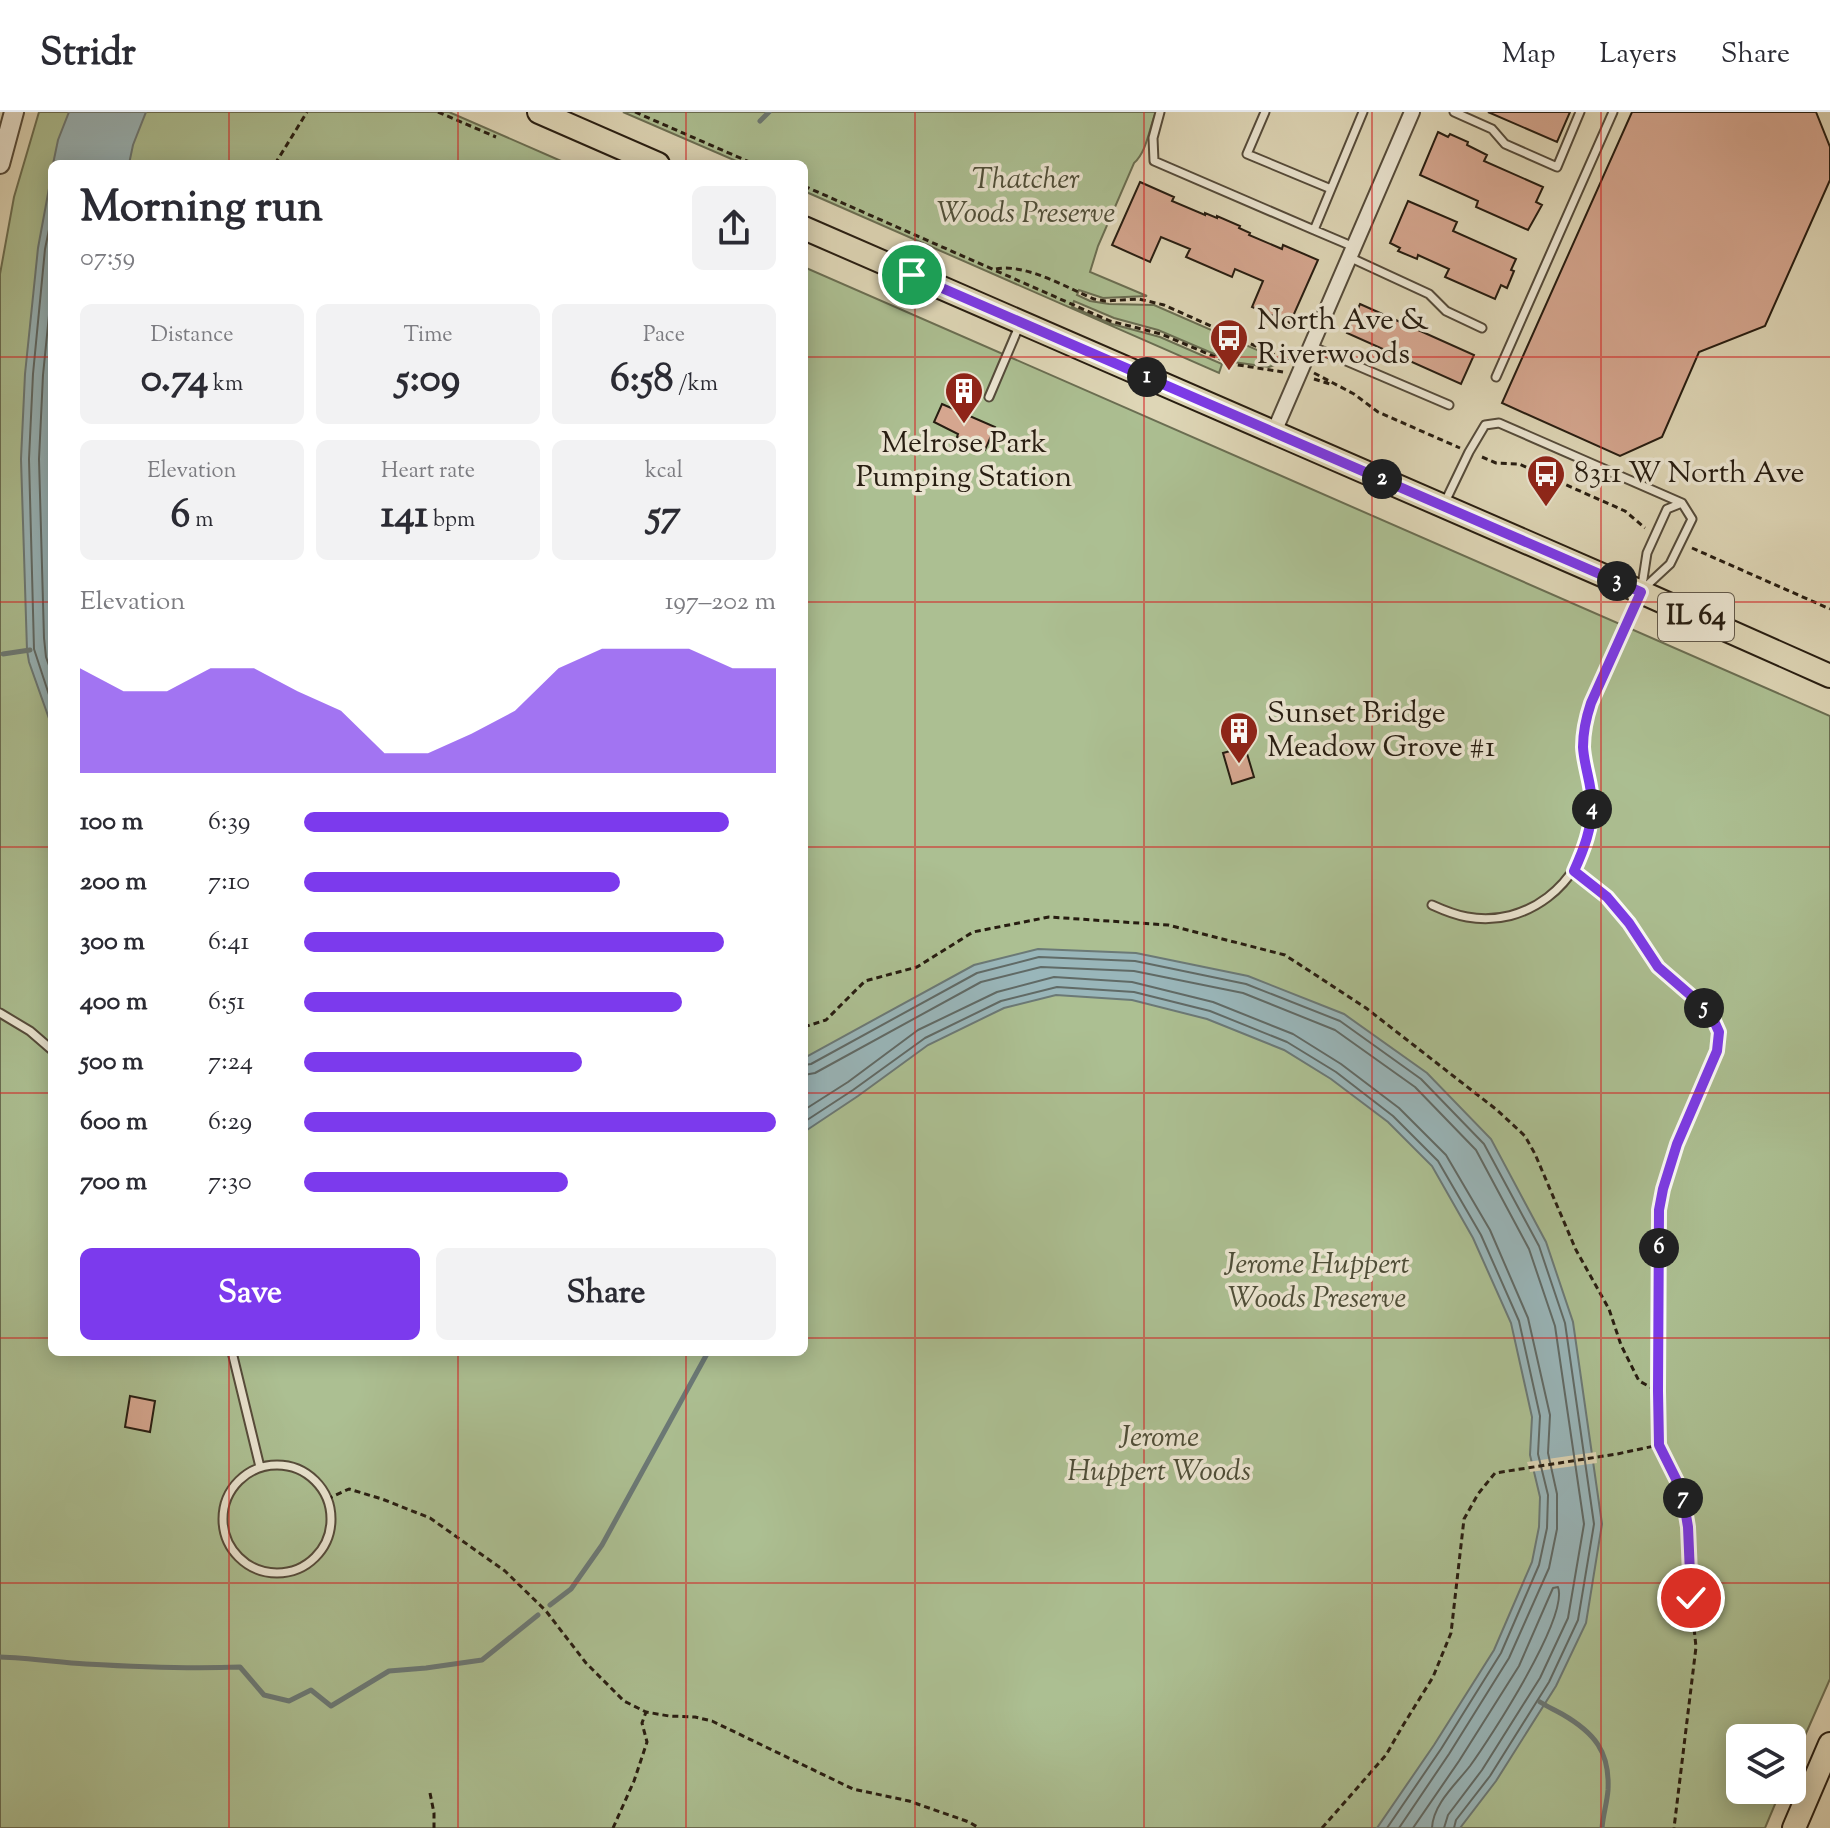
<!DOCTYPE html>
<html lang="en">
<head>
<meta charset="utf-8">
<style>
	body { margin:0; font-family:"Sorts Mill Goudy",serif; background:#f2f2f3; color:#2b2b33; height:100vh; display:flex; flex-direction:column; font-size:30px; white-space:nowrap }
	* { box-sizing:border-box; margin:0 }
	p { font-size:26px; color:#7c7c81 }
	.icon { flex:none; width:44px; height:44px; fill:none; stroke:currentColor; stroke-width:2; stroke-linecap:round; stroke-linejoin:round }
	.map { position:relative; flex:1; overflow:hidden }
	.drawer { position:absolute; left:48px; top:48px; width:760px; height:1196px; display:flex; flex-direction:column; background:#fff; border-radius:12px; box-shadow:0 4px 20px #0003 }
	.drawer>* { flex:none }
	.fabs { position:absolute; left:1726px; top:1612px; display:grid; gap:16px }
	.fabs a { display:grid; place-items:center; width:80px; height:80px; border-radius:12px; background:#fff; box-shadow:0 4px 20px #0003; font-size:40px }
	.pin { position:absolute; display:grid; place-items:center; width:68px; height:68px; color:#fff; margin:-34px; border:4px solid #fff; border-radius:50%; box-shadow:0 2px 8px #0007 }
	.km { position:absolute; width:40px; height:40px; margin:-20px; border-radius:50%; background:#222; color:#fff; font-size:22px; line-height:40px; text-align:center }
	.round { display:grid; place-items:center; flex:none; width:84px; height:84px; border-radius:12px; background:#f2f2f3 }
	.head { display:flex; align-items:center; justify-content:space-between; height:136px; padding:0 32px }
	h1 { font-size:44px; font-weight:800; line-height:60px }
	.figures { display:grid; grid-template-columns:repeat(3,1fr); gap:12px; height:136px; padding:8px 32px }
	.figures div { display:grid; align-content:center; border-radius:12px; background:#f2f2f3; text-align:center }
	.figures b { font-size:40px; font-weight:800 }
	.figures small { font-size:22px; font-weight:400 }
	.figures p { font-size:22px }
	.chart { height:224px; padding:16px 32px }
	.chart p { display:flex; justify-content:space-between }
	.chart svg { width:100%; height:144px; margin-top:8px; fill:#7c3aed; opacity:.7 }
	.button { display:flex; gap:16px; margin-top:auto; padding:16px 32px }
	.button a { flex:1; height:92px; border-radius:12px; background:#7c3aed; color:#fff; font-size:32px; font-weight:800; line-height:92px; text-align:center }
	.button a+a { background:#f2f2f3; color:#2b2b33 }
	ul { padding:0 32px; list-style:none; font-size:26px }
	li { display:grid; grid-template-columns:128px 96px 1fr; align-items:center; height:60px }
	li i { height:20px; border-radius:10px; background:#7c3aed }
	header { display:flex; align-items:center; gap:48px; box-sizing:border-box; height:112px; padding:0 40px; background:#fff; border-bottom:2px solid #e1e1e2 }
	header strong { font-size:38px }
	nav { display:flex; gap:44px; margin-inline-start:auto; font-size:28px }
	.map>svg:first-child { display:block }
	.green { fill:#acbf92; stroke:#6a6e52; stroke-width:2 }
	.water { fill:#99b6ba; stroke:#6b7976; stroke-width:2 }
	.pier { fill:#ded6b6 }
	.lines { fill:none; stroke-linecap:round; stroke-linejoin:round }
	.shore { stroke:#606a66; stroke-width:2 }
	.stream { stroke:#6b7976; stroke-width:5 }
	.building { fill:#d5a68f; stroke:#271d11; stroke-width:2 }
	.service-casing { stroke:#554b3a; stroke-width:11 }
	.minor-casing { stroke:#554b3a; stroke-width:18 }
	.tertiary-casing { stroke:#554b3a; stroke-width:22 }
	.primary-casing { stroke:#271d11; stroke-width:26 }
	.path { stroke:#271d11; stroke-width:3; stroke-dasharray:6 4; stroke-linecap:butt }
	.service { stroke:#eae4d0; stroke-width:7 }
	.minor { stroke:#eae4d0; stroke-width:14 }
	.tertiary { stroke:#eae4d0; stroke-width:18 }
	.primary { stroke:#ded6b6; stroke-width:22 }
	.route-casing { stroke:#fff; stroke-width:16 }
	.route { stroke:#7c3aed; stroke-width:10 }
	.grid { fill:none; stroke:#d62828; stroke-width:2; stroke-opacity:0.55 }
	.labels { text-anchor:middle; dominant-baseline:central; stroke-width:7; stroke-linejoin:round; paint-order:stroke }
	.shield { fill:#eae4d0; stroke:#62594a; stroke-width:2 }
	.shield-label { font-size:28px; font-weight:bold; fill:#271d11 }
	.park-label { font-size:30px; font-style:italic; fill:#4f4e38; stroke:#eae4d0 }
	.poi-label { font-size:30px; fill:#271d11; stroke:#eae4d0; text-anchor:start }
</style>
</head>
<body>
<header>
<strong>Stridr</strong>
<nav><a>Map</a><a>Layers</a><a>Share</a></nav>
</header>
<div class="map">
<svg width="1830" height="1716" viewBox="0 0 1830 1716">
	<rect width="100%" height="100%" fill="#ded6b6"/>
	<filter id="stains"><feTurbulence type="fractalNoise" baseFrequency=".0025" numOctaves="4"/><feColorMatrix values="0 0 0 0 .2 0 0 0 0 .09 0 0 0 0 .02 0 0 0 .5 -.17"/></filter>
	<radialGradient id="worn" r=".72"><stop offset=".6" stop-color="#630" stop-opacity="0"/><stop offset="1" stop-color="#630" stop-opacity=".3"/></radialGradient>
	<!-- green -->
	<path class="green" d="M39 0H449L568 52H52V1240H804V155L1830 604V1567L1792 1653V1626H1740V1678H1781L1765 1716H0V162L14 85Z
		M623 0H1156C1149 16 1147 40 1134 51L1098 134 1090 160 1147 184 1103 186 1079 178 1077 183 1090 189 1109 192 1154 193 1280 248V251L1269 255 1233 250 1158 218 1114 206 1074 189 1072 195 1112 212 1160 225 1222 252 1219 261 804 79V52H743Z"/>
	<!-- water -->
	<path class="water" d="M69 0H146L133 33 129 52H53L58 28Z
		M52 60V615L29 550 27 538 21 347 25 262 38 136Z
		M1038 837 1136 841 1248 864 1344 902 1427 961 1491 1027 1546 1130 1573 1210 1602 1412 1586 1511 1556 1574 1496 1669 1460 1716H1377L1434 1633 1494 1538 1532 1450 1539 1415 1540 1385 1530 1343 1532 1305 1511 1211 1473 1126 1432 1054 1388 1010 1331 967 1284 938 1207 907 1132 888 1056 883 1004 896 928 933 858 984 804 1020V946L974 853Z"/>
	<!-- pier -->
	<path class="pier" d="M1596 1340 1597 1351 1530 1360 1527 1350Z"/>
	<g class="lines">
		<!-- shore -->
		<path class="shore" d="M52 103 45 137 33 262 29 347 34 537 52 592
			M52 173 43 263 39 347 44 526 46 545 52 562
			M804 953 811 952 977 861 1039 845 1135 849 1246 872 1340 909 1421 967 1484 1032 1539 1134 1565 1211 1594 1412 1578 1508 1549 1570 1490 1664 1456 1708 1454 1716
			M804 963 815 961 981 870 1041 855 1134 859 1243 881 1335 918 1415 975 1476 1038 1529 1137 1555 1214 1584 1412 1568 1506 1540 1566 1482 1658 1448 1703 1444 1716
			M804 998 848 970 918 918 997 880 1054 865 1132 870 1213 890 1293 922 1341 952 1399 996 1446 1043 1490 1118 1528 1206 1550 1303 1548 1341 1557 1382V1417L1549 1456 1509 1546 1449 1642 1399 1716
			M804 1010 853 978 925 926 1001 889 1057 875 1134 880 1210 899 1287 930 1336 960 1393 1004 1438 1049 1481 1123 1519 1209 1540 1304 1538 1342 1548 1383 1547 1416 1539 1453 1501 1541 1441 1637 1387 1716
			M1413 1716 1459 1649 1519 1554 1553 1476 1558 1475C1569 1505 1491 1625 1470 1654 1456 1672 1433 1692 1432 1716"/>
		<!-- stream -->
		<path class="stream" d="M760 9 769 0
			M3 542 30 538
			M550 1493 571 1477 602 1433 708 1240
			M0 1545C29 1546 57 1550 86 1552 138 1555 187 1557 240 1555L264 1583 289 1589 311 1578 331 1594 389 1559 426 1556 482 1548 538 1503
			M1540 1590C1548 1595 1555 1598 1562 1602 1595 1621 1610 1640 1608 1678 1607 1691 1603 1703 1602 1716"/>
	</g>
	<!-- building -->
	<path class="building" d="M1488 0H1570L1557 30Z
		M1632 0H1816L1830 35V68L1765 214 1699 240 1662 325 1620 344 1502 291Z
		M1438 20 1448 25 1450 22 1468 30 1467 33 1487 43 1484 49 1543 75 1536 90 1542 93 1528 118 1476 95 1478 89 1420 63Z
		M1140 70 1174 85 1172 89 1205 103V101L1217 106V104L1240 114 1239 116 1250 121 1249 123 1282 137 1283 133 1318 148 1290 211 1252 195 1263 169 1235 157 1232 165 1186 145 1190 137 1161 125 1150 150 1112 133Z
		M1408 89 1457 110 1453 119 1516 147 1511 158 1514 159 1507 176 1501 173 1495 187 1445 165 1449 157 1418 143 1417 147 1398 139 1400 136 1390 131Z
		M1360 192 1474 243 1461 272 1347 221Z
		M942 292 995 315 985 338 957 325 958 322 934 310Z
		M1245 635 1254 665 1232 672 1223 641Z
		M130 1284 155 1289 150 1320 125 1315Z"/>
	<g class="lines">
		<!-- service casing -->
		<g class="service-casing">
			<path id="service" d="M1160 0 1153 26 1154 49 1314 118
				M1265 0 1247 42 1331 77 1314 118 1354 135
				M1454 0 1492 17 1505 32 1557 55 1580 0
				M1331 77 1363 0
				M1349 145 1429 182 1446 199 1482 216
				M1311 234 1449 293
				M1496 265 1613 0
				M989 285 1020 212
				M1445 390 1469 340 1485 313 1499 311 1682 391 1692 407 1670 452 1642 478
				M1432 793C1443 798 1455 803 1467 805 1527 816 1581 772 1591 713 1595 687 1587 665 1584 640 1582 623 1586 607 1591 591L1641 480 1647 441 1667 397 1682 391
				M0 901 30 919 52 938
				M232 1240 260 1355
				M223 1407a54 54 0 1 1 108 0a54 54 0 1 1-108 0Z"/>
		</g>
		<!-- minor casing -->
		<g class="minor-casing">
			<path id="minor" d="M1274 320 1412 0"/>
		</g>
		<!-- tertiary casing -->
		<g class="tertiary-casing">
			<path id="tertiary" d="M0 52 14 0"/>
		</g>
		<!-- primary casing -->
		<g class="primary-casing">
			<path id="primary" d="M539 0 658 52
				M804 116 1641 480 1830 564
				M1794 1716 1830 1632"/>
		</g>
		<!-- path -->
		<path class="path" d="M438 0 496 25
			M635 0 754 52
			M275 52 307 0
			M804 74 1110 209 1161 222 1232 252 1283 260
			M996 157C1026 151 1067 176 1094 187L1105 189 1139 187 1164 193 1289 249
			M1314 261 1354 282 1378 300 1460 336
			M1314 267 1330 272
			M1482 345 1496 351 1519 352 1625 399 1645 416
			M1692 436 1830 497
			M804 915 826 908 865 869 917 855 973 820 1049 805 1168 813 1285 843 1366 896 1497 998 1525 1024 1535 1042 1576 1138 1609 1197 1621 1233 1639 1269 1658 1279
			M1659 1333 1682 1379 1688 1415 1691 1486 1696 1535 1674 1716
			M327 1387 349 1377 382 1387 430 1406 505 1459 546 1499 586 1551 624 1589 646 1600 669 1604 695 1605 712 1609 853 1677 909 1689 969 1710 979 1716
			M430 1681 434 1701V1716
			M613 1716 634 1669 647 1630 642 1611 646 1600
			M1322 1716 1386 1643 1402 1615 1433 1565 1451 1521 1464 1407 1478 1382 1495 1361 1617 1342 1659 1333 1658 1279 1659 1098 1663 1077 1677 1032 1717 939 1719 920 1710 900 1658 855 1629 811 1607 785 1583 766"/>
		<!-- service -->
		<use href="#service" class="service"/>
		<!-- minor -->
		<use href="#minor" class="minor"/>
		<!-- tertiary -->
		<use href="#tertiary" class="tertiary"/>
		<!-- primary -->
		<use href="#primary" class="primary"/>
	</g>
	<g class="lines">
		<!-- route casing -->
		<g class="route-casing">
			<path id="route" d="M912 163 1641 480 1591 591C1586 606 1583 620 1583 635 1584 654 1592 673 1592 692 1592 716 1584 737 1574 759L1607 785 1629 811 1658 855 1710 900 1719 920 1717 939 1677 1032 1663 1077 1659 1098 1658 1279 1659 1333 1682 1379 1688 1415 1691 1486"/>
		</g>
		<!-- route -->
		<use href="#route" class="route"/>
	</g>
	<!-- grid -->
	<path class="grid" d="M229 0V52M458 0V52M686 0V52M915 0V1716M1144 0V1716M1372 0V1716M1601 0V1716M0 245H52M804 245H1830M0 490H52M804 490H1830M0 735H52M804 735H1830M0 981H52M804 981H1830M0 1226H52M804 1226H1830M229 1240V1716M458 1240V1716M686 1240V1716M0 1471H1830"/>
	<!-- icons -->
	<defs>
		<g id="bus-pin" transform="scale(2)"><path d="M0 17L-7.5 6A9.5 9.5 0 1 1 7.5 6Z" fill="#8f2418" stroke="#eae4d0"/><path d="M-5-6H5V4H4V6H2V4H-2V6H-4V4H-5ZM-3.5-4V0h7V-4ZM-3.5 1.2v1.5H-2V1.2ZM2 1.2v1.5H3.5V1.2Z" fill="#fff"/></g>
		<g id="building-pin" transform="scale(2)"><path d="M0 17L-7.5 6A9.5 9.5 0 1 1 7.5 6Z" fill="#8f2418" stroke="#eae4d0"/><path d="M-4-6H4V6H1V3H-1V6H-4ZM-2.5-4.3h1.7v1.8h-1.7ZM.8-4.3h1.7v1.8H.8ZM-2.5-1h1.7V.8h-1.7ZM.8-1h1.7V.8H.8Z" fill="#fff"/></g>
	</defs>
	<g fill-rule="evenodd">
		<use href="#bus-pin" x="1229" y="226"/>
		<use href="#building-pin" x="964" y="279"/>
		<use href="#bus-pin" x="1546" y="362"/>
		<use href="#building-pin" x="1239" y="619"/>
	</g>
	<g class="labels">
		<!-- shield labels -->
		<rect class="shield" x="1658" y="481" width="76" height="48" rx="6"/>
		<g class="shield-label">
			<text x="1696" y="505">IL 64</text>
		</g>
		<!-- park labels -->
		<g class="park-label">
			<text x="1026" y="68">Thatcher<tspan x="1026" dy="34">Woods Preserve</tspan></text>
			<text x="1317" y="1153">Jerome Huppert<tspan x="1317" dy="34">Woods Preserve</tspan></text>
			<text x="1159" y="1326">Jerome<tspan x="1159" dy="34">Huppert Woods</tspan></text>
		</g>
		<!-- poi labels -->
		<g class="poi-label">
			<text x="1257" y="209">North Ave &amp;<tspan x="1257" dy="34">Riverwoods</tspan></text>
			<text x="964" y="332" text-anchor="middle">Melrose Park<tspan x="964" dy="34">Pumping Station</tspan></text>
			<text x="1574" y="362">8311 W North Ave</text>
			<text x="1267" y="602">Sunset Bridge<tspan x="1267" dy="34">Meadow Grove #1</tspan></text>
		</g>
	</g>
	<rect width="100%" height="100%" filter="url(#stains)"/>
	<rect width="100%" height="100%" fill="url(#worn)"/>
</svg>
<div class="fabs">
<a><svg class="icon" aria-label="layers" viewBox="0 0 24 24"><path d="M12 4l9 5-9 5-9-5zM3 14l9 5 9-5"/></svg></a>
</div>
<div class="pin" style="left:912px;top:163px;background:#1e9e55"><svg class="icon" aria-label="arrive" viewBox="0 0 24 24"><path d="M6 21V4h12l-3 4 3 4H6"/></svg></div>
<div class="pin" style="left:1691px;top:1486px;background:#d93025"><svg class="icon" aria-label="check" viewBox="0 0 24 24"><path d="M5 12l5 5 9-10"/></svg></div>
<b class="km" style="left:1147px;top:265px">1</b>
<b class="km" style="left:1382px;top:367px">2</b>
<b class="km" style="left:1617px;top:469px">3</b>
<b class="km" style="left:1592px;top:697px">4</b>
<b class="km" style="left:1704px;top:896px">5</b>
<b class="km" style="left:1659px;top:1136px">6</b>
<b class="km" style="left:1683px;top:1386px">7</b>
<section class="drawer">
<div class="head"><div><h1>Morning run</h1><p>07:59</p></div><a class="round"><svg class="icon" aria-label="share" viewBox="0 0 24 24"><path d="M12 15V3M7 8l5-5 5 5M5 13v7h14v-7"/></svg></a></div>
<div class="figures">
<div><p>Distance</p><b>0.74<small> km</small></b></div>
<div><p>Time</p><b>5:09</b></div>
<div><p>Pace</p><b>6:58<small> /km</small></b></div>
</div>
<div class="figures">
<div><p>Elevation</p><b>6<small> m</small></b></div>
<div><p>Heart rate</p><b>141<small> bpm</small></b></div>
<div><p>kcal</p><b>57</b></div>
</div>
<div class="chart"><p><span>Elevation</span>197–202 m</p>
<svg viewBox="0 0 160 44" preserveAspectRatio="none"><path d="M0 44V12L10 19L20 19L30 12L40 12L50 19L60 25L70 38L80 38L90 32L100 25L110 12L120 6L130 6L140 6L150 12L160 12V44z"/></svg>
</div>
<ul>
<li><b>100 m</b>6:39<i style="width:90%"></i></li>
<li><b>200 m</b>7:10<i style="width:67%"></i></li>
<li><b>300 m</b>6:41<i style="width:89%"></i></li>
<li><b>400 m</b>6:51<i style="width:80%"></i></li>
<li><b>500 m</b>7:24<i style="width:59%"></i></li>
<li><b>600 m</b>6:29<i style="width:100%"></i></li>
<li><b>700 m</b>7:30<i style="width:56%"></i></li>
</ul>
<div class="button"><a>Save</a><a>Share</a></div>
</section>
</div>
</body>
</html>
